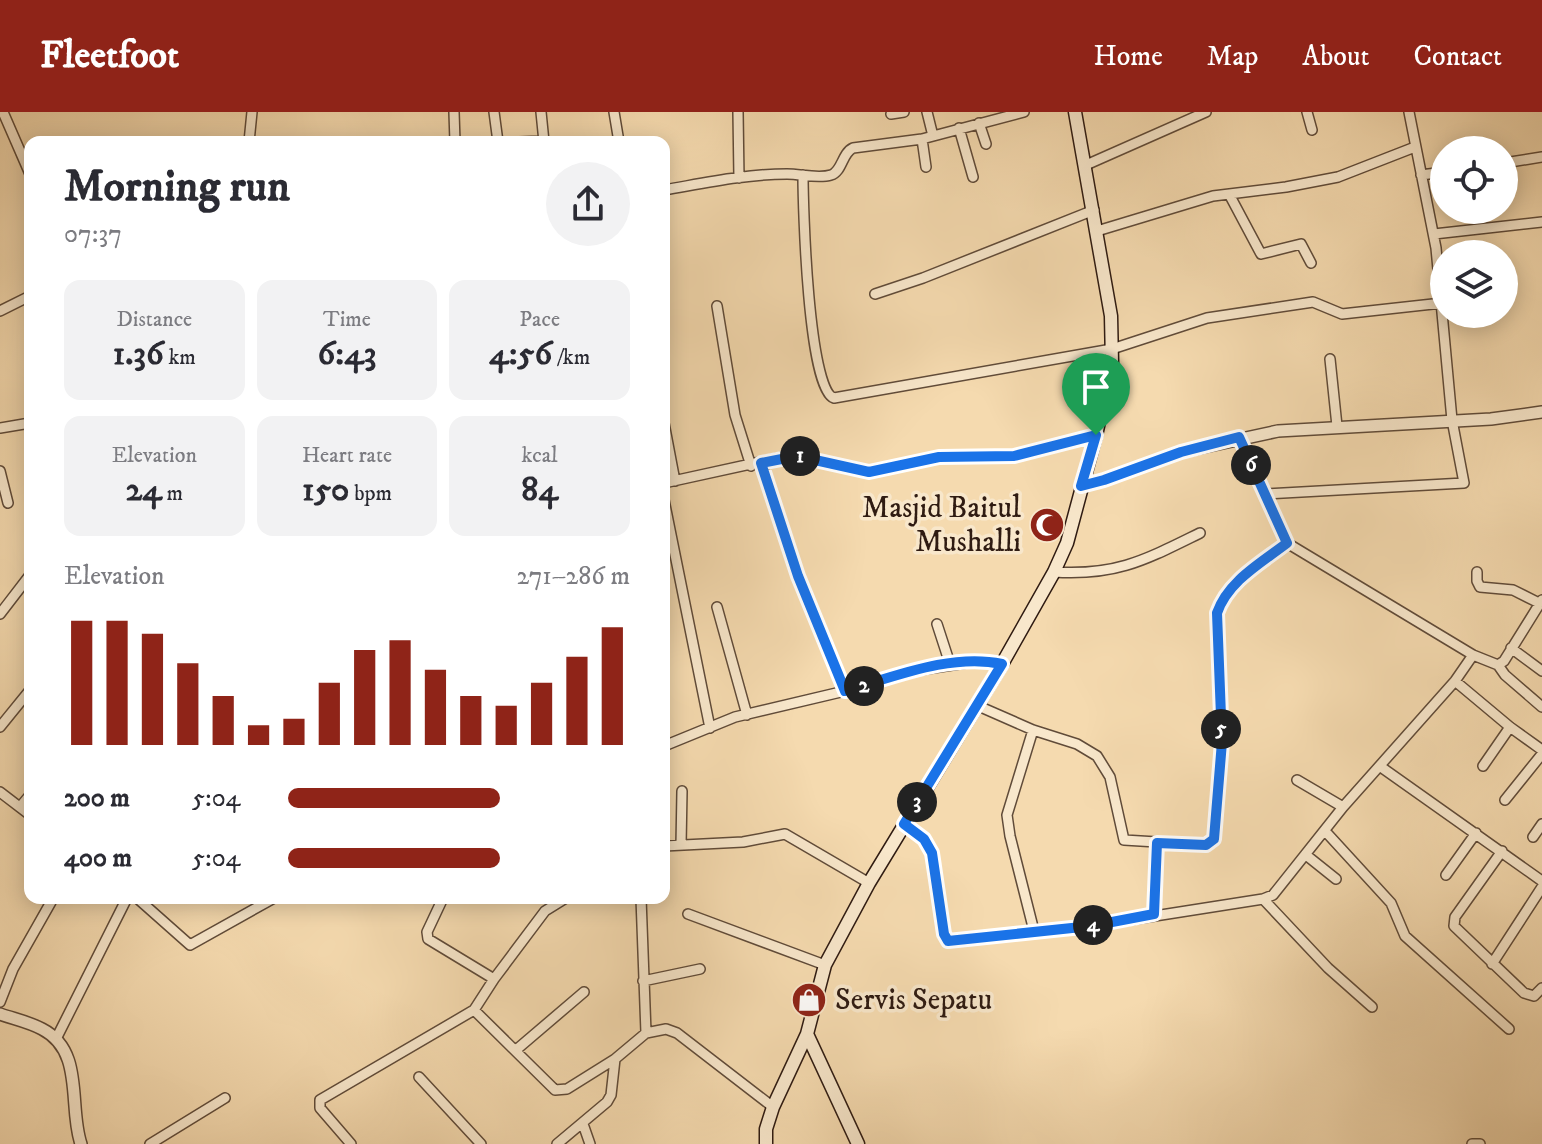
<!DOCTYPE html>
<html lang="en">
<head>
<meta charset="utf-8">
<style>
	body { margin:0; font-family:"IM FELL DW Pica",serif; background:#f2f2f3; color:#2b2b33; height:100vh; display:flex; flex-direction:column; font-size:30px; white-space:nowrap }
	* { box-sizing:border-box; margin:0 }
	p { font-size:26px; color:#7c7c81 }
	.icon { flex:none; width:44px; height:44px; fill:none; stroke:currentColor; stroke-width:2; stroke-linecap:round; stroke-linejoin:round }
	.map { position:relative; flex:1; overflow:hidden }
	.side { position:absolute; left:24px; top:24px; width:646px; height:768px; display:flex; flex-direction:column; background:#fff; border-radius:16px; box-shadow:0 4px 20px #0003 }
	.side>* { flex:none }
	.controls { position:absolute; left:1430px; top:24px; display:grid; gap:16px }
	.controls a { display:grid; place-items:center; width:88px; height:88px; border-radius:50%; background:#fff; box-shadow:0 4px 20px #0003; font-size:40px }
	.pin { position:absolute; display:grid; place-items:center; width:68px; height:68px; color:#fff; margin:-82px -34px; border-radius:50% 50% 50% 0; rotate:-45deg; box-shadow:0 0 8px #0007 }
	.pin .icon { rotate:45deg }
	.km { position:absolute; width:40px; height:40px; margin:-20px; border-radius:50%; background:#222; color:#fff; font-size:22px; line-height:40px; text-align:center }
	.round { display:grid; place-items:center; flex:none; width:84px; height:84px; border-radius:42px; background:#f2f2f3 }
	.overview { display:flex; align-items:center; justify-content:space-between; height:136px; padding:0 40px }
	h1 { font-size:44px; font-weight:700; line-height:60px }
	.stats { display:grid; grid-template-columns:repeat(3,1fr); gap:12px; height:136px; padding:8px 40px }
	.stats div { display:grid; align-content:center; border-radius:16px; background:#f2f2f3; text-align:center }
	.stats b { font-size:34px; font-weight:700 }
	.stats small { font-size:22px; font-weight:400 }
	.stats p { font-size:22px }
	.chart { height:224px; padding:16px 40px }
	.chart p { display:flex; justify-content:space-between }
	.chart svg { width:100%; height:144px; margin-top:8px; stroke:#8f2418; stroke-width:6 }
	ul { padding:0 40px; list-style:none; font-size:26px }
	li { display:grid; grid-template-columns:128px 96px 1fr; align-items:center; height:60px }
	li i { height:20px; border-radius:10px; background:#8f2418 }
	header { display:flex; align-items:center; gap:48px; box-sizing:border-box; height:112px; padding:0 40px; background:#8f2418; color:#fff }
	header strong { font-size:38px }
	nav { display:flex; gap:44px; margin-inline-start:auto; font-size:28px }
	.map>svg:first-child { display:block }
	.lines { fill:none; stroke-linecap:round; stroke-linejoin:round }
	.minor-casing { stroke:#604b39; stroke-width:12 }
	.tertiary-casing { stroke:#604b39; stroke-width:14 }
	.secondary-casing { stroke:#2f1b12; stroke-width:15 }
	.minor { stroke:#f8e7cb; stroke-width:9 }
	.tertiary { stroke:#f8e7cb; stroke-width:11 }
	.secondary { stroke:#f8e7cb; stroke-width:12 }
	.route-casing { stroke:#fff; stroke-width:16 }
	.route { stroke:#1a73e8; stroke-width:10 }
	.labels { text-anchor:middle; dominant-baseline:central; stroke-width:7; stroke-linejoin:round; paint-order:stroke }
	.poi-label { font-size:30px; fill:#2f1b12; stroke:#f8e7cb; text-anchor:end }
</style>
</head>
<body>
<header>
<strong>Fleetfoot</strong>
<nav><a>Home</a><a>Map</a><a>About</a><a>Contact</a></nav>
</header>
<div class="map">
<svg width="1542" height="1032" viewBox="0 0 1542 1032">
	<rect width="100%" height="100%" fill="#f5daaf"/>
	<filter id="stains"><feTurbulence type="fractalNoise" baseFrequency=".0025" numOctaves="4"/><feColorMatrix values="0 0 0 0 .2 0 0 0 0 .09 0 0 0 0 .02 0 0 0 .5 -.17"/></filter>
	<radialGradient id="worn" r=".72"><stop offset=".6" stop-color="#630" stop-opacity="0"/><stop offset="1" stop-color="#630" stop-opacity=".3"/></radialGradient>
	<g class="lines">
		<!-- minor casing -->
		<g class="minor-casing">
			<path id="minor" d="M3 0 30 62
				M454 0 455 30
				M494 0 498 30
				M541 0 544 30
				M614 0 619 30
				M738 0 739 66
				M927 0 933 24
				M1307 0 1312 18
				M891 2 904 0
				M979 11 986 32
				M959 16 973 65
				M922 27 926 55
				M249 30 252 0
				M519 30 544 29
				M1504 51 1542 45
				M1086 53 1206 0
				M803 63C803 94 808 278 834 286L1112 237 1207 206 1313 190 1342 202 1442 191
				M1421 63 1444 60
				M664 78C705 71 746 62 787 62 801 62 818 67 831 63 842 60 842 41 853 36L922 27 1024 0
				M1229 82 1261 142 1301 132 1311 151
				M1097 119 1213 84 1286 75 1338 65 1415 35
				M1434 122 1542 110
				M875 182 923 166 1094 98
				M717 194 735 303 751 354
				M0 199 30 184
				M1330 247 1337 314
				M664 311 675 369
				M0 316 30 311
				M1239 325 1287 431 1473 543 1498 553 1505 563 1542 595
				M761 351 798 464 845 579
				M0 359 8 391
				M664 371 788 344 804 345 869 360 939 345 1014 344 1096 323
				M1264 382 1464 371 1452 308 1436 136 1409 0
				M664 388 710 616
				M1054 460C1117 464 1145 448 1200 421
				M1477 460V469L1480 475 1513 478 1539 491
				M717 495 747 603
				M0 502 30 463
				M937 512 950 552
				M1511 536 1542 559
				M1498 553 1504 549 1542 488
				M1455 569 1510 615 1542 638
				M976 593 1033 618 1077 632 1097 644 1110 665 1124 728 1206 733 1211 731 1215 722 1222 630 1217 501C1229 469 1261 451 1287 431
				M0 615 30 578
				M1033 618 1007 703 1010 724 1034 819
				M664 634 735 605 845 579 920 558 972 550 1002 552
				M1483 654 1510 615
				M1381 655 1542 769
				M1297 668 1343 695
				M0 680 30 703
				M1505 688 1542 642
				M20 695 30 683
				M904 712 924 727 932 741 944 822 948 829 1091 814 1263 787 1273 783 1343 695 1455 569 1473 543
				M1325 719 1391 791 1405 824 1509 917
				M1533 725 1542 712
				M681 733 682 679
				M664 734 743 730 785 722 869 771
				M1502 739 1455 805 1454 814 1524 881 1534 884 1542 876
				M1306 743 1336 767
				M1446 763 1476 721
				M137 786 190 833 274 786
				M443 786 427 820 428 827 494 867
				M641 786 646 921 666 917 677 921 773 995
				M1263 787 1328 856 1372 895
				M688 802 825 853
				M1154 802 1157 731
				M1492 852 1542 775
				M643 869 700 857
				M0 890 13 857 51 790
				M474 898 494 867 545 799 566 786
				M56 927 127 786
				M516 938 584 880
				M419 965 481 1032
				M583 1012 590 1032
				M150 1032 225 986
				M351 1032 320 996V988L474 898 555 978 567 977 615 947
				M557 1032 607 990 611 983 615 947 646 921
				M1472 1032H1480"/>
		</g>
		<!-- tertiary casing -->
		<g class="tertiary-casing">
			<path id="tertiary" d="M1081 374 1104 368 1181 340 1278 319 1491 307 1542 300
				M0 902C14 907 29 910 42 917 85 939 68 994 81 1032"/>
		</g>
		<!-- secondary casing -->
		<g class="secondary-casing">
			<path id="secondary" d="M807 922 858 1032
				M766 1032V1017L773 995 807 922 825 853 869 771 1002 552 1054 460 1067 431 1096 323 1112 251 1111 204 1075 0"/>
		</g>
		<!-- minor -->
		<use href="#minor" class="minor"/>
		<!-- tertiary -->
		<use href="#tertiary" class="tertiary"/>
		<!-- secondary -->
		<use href="#secondary" class="secondary"/>
	</g>
	<g class="lines">
		<!-- route casing -->
		<g class="route-casing">
			<path id="route" d="M1096 323 1081 374 1104 368 1181 340 1239 325 1287 431C1261 451 1228 469 1217 501L1222 630 1214 727 1206 733 1157 731 1154 802 1091 814 948 829 944 822 932 741 924 727 904 712 1002 552C951 541 894 565 845 579L798 464 761 351 797 344 869 360 939 345 1014 344Z"/>
		</g>
		<!-- route -->
		<use href="#route" class="route"/>
	</g>
	<!-- icons -->
	<defs>
		<g id="mosque-disc" transform="scale(1.8)"><circle r="9.5" fill="#8f2418" stroke="#f8e7cb"/><path d="M3.5-4.9A6 6 0 1 0 3.5 4.9A5 5 0 1 1 3.5-4.9Z" fill="#fff"/></g>
		<g id="shop-disc" transform="scale(1.8)"><circle r="9.5" fill="#8f2418" stroke="#f8e7cb"/><path d="M-5-2.5h2.3a2.7 3.5 0 0 1 5.4 0H5L5.5 6h-11ZM-1.5-2.5h3a1.5 2.3 0 0 0-3 0Z" fill="#fff"/></g>
	</defs>
	<g fill-rule="evenodd">
		<use href="#mosque-disc" x="1047" y="413"/>
		<use href="#shop-disc" x="809" y="888"/>
	</g>
	<g class="labels">
		<!-- poi labels -->
		<g class="poi-label">
			<text x="1021" y="396">Masjid Baitul<tspan x="1021" dy="34">Mushalli</tspan></text>
			<text x="835" y="888" text-anchor="start">Servis Sepatu</text>
		</g>
	</g>
	<rect width="100%" height="100%" filter="url(#stains)"/>
	<rect width="100%" height="100%" fill="url(#worn)"/>
</svg>
<div class="controls">
<a><svg class="icon" aria-label="locate" viewBox="0 0 24 24"><circle cx="12" cy="12" r="6"/><path d="M12 2v4M12 18v4M2 12h4M18 12h4"/></svg></a>
<a><svg class="icon" aria-label="layers" viewBox="0 0 24 24"><path d="M12 4l9 5-9 5-9-5zM3 14l9 5 9-5"/></svg></a>
</div>
<div class="pin" style="left:1096px;top:323px;background:#1e9e55"><svg class="icon" aria-label="arrive" viewBox="0 0 24 24"><path d="M6 21V4h12l-3 4 3 4H6"/></svg></div>
<b class="km" style="left:800px;top:344px">1</b>
<b class="km" style="left:864px;top:574px">2</b>
<b class="km" style="left:917px;top:690px">3</b>
<b class="km" style="left:1093px;top:813px">4</b>
<b class="km" style="left:1221px;top:617px">5</b>
<b class="km" style="left:1251px;top:353px">6</b>
<section class="side">
<div class="overview"><div><h1>Morning run</h1><p>07:37</p></div><a class="round"><svg class="icon" aria-label="share" viewBox="0 0 24 24"><path d="M12 15V3M7 8l5-5 5 5M5 13v7h14v-7"/></svg></a></div>
<div class="stats">
<div><p>Distance</p><b>1.36<small> km</small></b></div>
<div><p>Time</p><b>6:43</b></div>
<div><p>Pace</p><b>4:56<small> /km</small></b></div>
</div>
<div class="stats">
<div><p>Elevation</p><b>24<small> m</small></b></div>
<div><p>Heart rate</p><b>150<small> bpm</small></b></div>
<div><p>kcal</p><b>84</b></div>
</div>
<div class="chart"><p><span>Elevation</span>271–286 m</p>
<svg viewBox="0 0 160 44" preserveAspectRatio="none"><path d="M5 44V6M15 44V6M25 44V10M35 44V19M45 44V29M55 44V38M65 44V36M75 44V25M85 44V15M95 44V12M105 44V21M115 44V29M125 44V32M135 44V25M145 44V17M155 44V8"/></svg>
</div>
<ul>
<li><b>200 m</b>5:04<i style="width:62%"></i></li>
<li><b>400 m</b>5:04<i style="width:62%"></i></li>
</ul>
</section>
</div>
</body>
</html>
